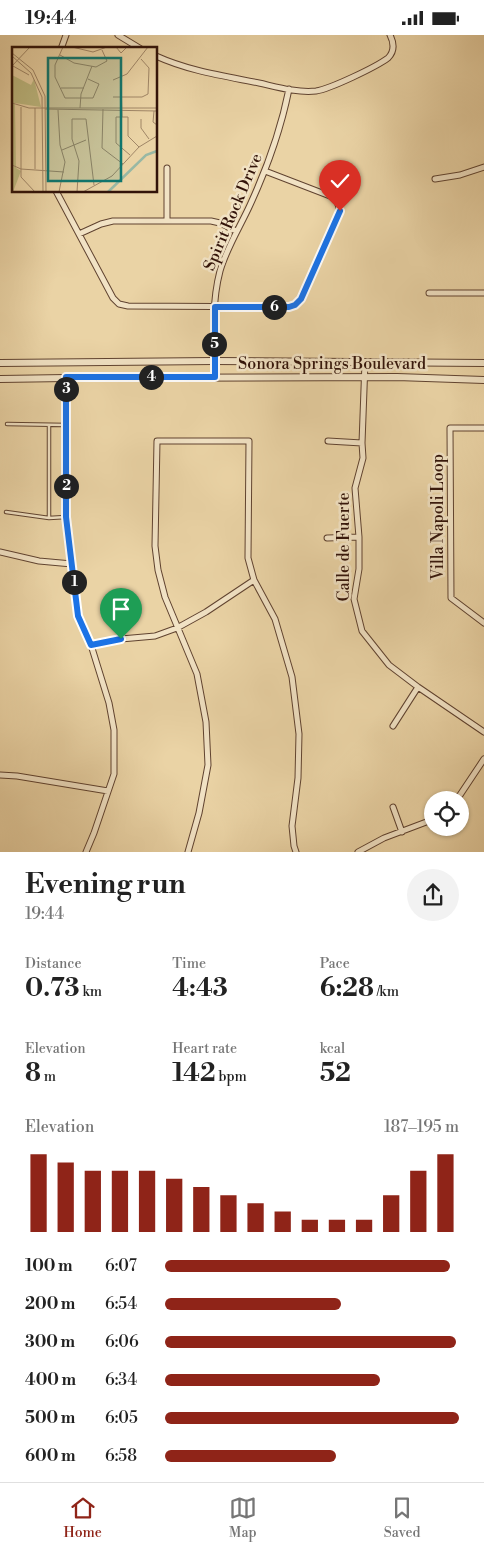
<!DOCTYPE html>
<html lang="en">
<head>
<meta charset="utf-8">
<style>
	body { margin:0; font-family:"Libre Bodoni",serif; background:#f2f2f2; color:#222; height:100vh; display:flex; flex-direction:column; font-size:19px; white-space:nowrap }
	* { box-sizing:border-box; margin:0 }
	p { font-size:16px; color:#767676 }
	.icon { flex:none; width:28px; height:28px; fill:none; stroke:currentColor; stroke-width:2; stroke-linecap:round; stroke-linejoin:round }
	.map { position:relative; height:817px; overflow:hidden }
	.panel { display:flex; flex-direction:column; background:#fff; flex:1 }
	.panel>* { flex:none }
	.fabs { position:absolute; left:424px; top:756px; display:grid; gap:10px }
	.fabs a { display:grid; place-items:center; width:45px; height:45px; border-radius:50%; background:#fff; box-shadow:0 1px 4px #0004; font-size:25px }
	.pin { position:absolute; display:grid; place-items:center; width:42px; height:42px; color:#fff; margin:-51px -21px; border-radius:50% 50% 50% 0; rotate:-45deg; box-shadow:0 0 5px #0007 }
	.pin .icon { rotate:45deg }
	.km { position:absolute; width:25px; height:25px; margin:-12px; border-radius:50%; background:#222; color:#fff; font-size:14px; line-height:25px; text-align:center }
	.round { display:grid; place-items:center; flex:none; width:52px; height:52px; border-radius:26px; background:#f2f2f2 }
	.headline { display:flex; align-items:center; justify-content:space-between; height:85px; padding:0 25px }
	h1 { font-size:28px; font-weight:700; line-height:38px }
	.figures { display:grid; grid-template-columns:repeat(3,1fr); gap:8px; height:85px; padding:5px 25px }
	.figures div { display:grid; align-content:center }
	.figures b { font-size:25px; font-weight:700 }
	.figures small { font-size:14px; font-weight:400 }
	.figures p { font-size:14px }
	.chart { height:140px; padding:10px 25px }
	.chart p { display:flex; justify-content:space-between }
	.chart svg { width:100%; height:90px; margin-top:5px; stroke:#8f2418; stroke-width:6 }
	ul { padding:0 25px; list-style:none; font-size:16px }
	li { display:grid; grid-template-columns:80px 60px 1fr; align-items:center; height:38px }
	li i { height:12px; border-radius:6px; background:#8f2418 }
	.status { display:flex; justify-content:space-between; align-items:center; height:35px; padding:0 25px; background:#fff; direction:ltr }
	.status svg { height:14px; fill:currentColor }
	.menu { display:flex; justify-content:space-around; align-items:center; height:70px; border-top:1px solid #e0e0e0; background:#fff; font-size:14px; color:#767676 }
	.menu a { display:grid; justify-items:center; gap:2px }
	.menu .selected { color:#8f2418 }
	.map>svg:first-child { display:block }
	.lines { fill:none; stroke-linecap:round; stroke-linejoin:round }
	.service-casing { stroke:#604330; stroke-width:4.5 }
	.minor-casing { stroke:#604330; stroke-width:7 }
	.tertiary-casing { stroke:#604330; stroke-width:8 }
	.service { stroke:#f1e2c4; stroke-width:2.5 }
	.minor { stroke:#f1e2c4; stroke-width:5 }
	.tertiary { stroke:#f1e2c4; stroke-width:6 }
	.route-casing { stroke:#fff; stroke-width:10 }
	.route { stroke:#1a73e8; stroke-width:6 }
	.labels { text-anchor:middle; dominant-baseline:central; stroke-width:5; stroke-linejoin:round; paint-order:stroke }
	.street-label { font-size:16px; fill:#321309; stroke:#f1e2c4 }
	.inset-river { fill:none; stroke:#98b8a4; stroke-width:2.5 }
	.inset-road { fill:none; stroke:#a08667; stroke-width:1 }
	.view { fill:#0f766e; fill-opacity:0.15; stroke:#0f766e; stroke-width:2.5 }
	.inset-edge { fill:none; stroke:#321309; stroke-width:2.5 }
</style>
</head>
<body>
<div class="status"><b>19:44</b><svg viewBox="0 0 49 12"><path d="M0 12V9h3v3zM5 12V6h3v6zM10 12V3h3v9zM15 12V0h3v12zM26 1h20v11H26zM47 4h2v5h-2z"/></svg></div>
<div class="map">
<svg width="484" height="817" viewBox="0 0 484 817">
	<rect width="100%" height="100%" fill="#ead3a5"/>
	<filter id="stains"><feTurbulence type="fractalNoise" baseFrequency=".004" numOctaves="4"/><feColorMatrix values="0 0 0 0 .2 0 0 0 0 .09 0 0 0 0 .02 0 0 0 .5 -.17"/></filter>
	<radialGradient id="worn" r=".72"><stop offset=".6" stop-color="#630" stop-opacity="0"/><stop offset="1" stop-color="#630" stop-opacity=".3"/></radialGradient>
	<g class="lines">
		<!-- service casing -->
		<g class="service-casing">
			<path id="service" d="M7 389 66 390
				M49 390V483L66 482
				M6 477 49 483"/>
		</g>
		<!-- minor casing -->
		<g class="minor-casing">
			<path id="minor" d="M118 0 141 14
				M61 14 66 0
				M156 21C189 36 224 41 259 48 277 52 297 58 316 56 330 54 376 32 388 23 395 16 394 8 390 0
				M435 144 460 140 484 132
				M56 156 113 263 119 269 128 271 289 272 295 270 301 264 339 179C340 170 337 165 330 161L265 136
				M167 186V133
				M79 199 101 189 113 186H211L220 188 236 196
				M429 258H484
				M365 327 362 408 363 423 355 453 359 502V534L354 564 362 596 389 630 418 652 484 697
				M215 342C214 308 211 270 220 236 227 212 240 192 250 170 267 133 281 94 289 54
				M66 343V482L78 581 91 610 109 668 114 695V739L94 798 86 817
				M484 393H450L451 563 484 588
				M328 406 362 408
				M327 503 359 502
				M0 517 39 526 72 529
				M91 610 121 604 155 601 177 593 206 577 254 545
				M393 691 418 652
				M0 740 17 741 108 756
				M454 765 460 760 484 724
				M393 772 402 797
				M188 817 199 778 208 730 206 687 197 639 165 562 158 535 155 511 157 406H249L248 523 254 545 275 584 292 642 299 699 298 743 292 791 294 811 296 817
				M358 817 384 803 429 786 432 783"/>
		</g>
		<!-- tertiary casing -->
		<g class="tertiary-casing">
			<path id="tertiary" d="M0 328 214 326 484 328
				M0 344 66 343 397 342 484 345"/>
		</g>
		<!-- service -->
		<use href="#service" class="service"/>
		<!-- minor -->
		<use href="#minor" class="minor"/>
		<!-- tertiary -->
		<use href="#tertiary" class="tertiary"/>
	</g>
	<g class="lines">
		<!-- route casing -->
		<g class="route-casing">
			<path id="route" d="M121 604 91 610 78 581 66 482V342H215V272H289L295 270 301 264 340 176"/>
		</g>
		<!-- route -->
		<use href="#route" class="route"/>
	</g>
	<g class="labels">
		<!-- street labels -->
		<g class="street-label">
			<text transform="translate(233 177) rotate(-67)">Spirit Rock Drive</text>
			<text x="332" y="329">Sonora Springs Boulevard</text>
			<text transform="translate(438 482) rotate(-90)">Villa Napoli Loop</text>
			<text transform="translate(344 512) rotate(-90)">Calle de Fuerte</text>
		</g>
	</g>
	<!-- overview -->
	<g transform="translate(12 12)">
		<rect width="145" height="145" fill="#ead3a5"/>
		<path d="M0 28 19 38 22 32 29 60 3 56 4 121 9 124 1 145Z" fill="#beba81"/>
		<path class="inset-river" d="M96 145 134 108 145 104"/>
		<path class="inset-road" d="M51 0 43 18V30L53 51H81L87 37 76 32M60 0 81 5 95 0M104 0 109 6 115 0M0 6 21 23 33 49 34 145M48 8 62 16 84 20 95 14 90 3M0 9 19 26 30 50 31 145M0 19 18 0M1 19 17 28M109 31 110 70M101 33 115 27 136 0M49 41H72M101 50H130L136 47 137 21 129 12M0 56 17 61H145M9 60V130L23 145M68 61 69 47 80 19M33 62 145 64M91 62 90 101 111 117M46 63 48 98 53 115 47 145M142 64 141 75 145 78M129 72V81L137 92M50 103 74 93M118 108 104 96V70H116V89L127 100M0 118 9 122 52 125M23 122V61M65 145 67 114 60 92V72H74L82 138M71 145 100 129 127 100 145 89"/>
		<path class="view" d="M36 11H109V134H36Z"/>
		<rect width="145" height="145" class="inset-edge"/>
	</g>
	<rect width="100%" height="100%" filter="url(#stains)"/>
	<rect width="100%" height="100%" fill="url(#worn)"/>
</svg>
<div class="fabs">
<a><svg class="icon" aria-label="locate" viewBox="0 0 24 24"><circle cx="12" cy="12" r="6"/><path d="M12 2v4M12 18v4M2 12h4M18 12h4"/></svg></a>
</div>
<div class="pin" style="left:121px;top:604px;background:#1e9e55"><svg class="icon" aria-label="arrive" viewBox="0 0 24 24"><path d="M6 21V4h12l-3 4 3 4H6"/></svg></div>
<div class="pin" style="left:340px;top:176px;background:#d93025"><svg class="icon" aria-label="check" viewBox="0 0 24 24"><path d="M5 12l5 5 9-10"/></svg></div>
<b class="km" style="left:74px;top:547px">1</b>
<b class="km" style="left:66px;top:451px">2</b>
<b class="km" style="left:66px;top:354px">3</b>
<b class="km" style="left:151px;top:342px">4</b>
<b class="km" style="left:214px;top:309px">5</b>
<b class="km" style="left:274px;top:272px">6</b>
</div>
<section class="panel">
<div class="headline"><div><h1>Evening run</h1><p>19:44</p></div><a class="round"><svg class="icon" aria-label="share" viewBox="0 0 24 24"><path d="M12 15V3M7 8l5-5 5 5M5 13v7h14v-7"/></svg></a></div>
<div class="figures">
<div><p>Distance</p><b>0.73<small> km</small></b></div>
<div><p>Time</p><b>4:43</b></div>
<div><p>Pace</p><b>6:28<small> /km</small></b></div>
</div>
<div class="figures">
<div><p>Elevation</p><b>8<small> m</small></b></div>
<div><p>Heart rate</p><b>142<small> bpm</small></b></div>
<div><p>kcal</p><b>52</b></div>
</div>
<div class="chart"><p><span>Elevation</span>187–195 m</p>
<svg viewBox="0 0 160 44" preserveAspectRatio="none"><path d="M5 44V6M15 44V10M25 44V14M35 44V14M45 44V14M55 44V18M65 44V22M75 44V26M85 44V30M95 44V34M105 44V38M115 44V38M125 44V38M135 44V26M145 44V14M155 44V6"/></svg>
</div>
<ul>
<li><b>100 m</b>6:07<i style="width:97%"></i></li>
<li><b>200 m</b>6:54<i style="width:60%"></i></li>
<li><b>300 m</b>6:06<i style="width:99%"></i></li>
<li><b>400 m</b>6:34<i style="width:73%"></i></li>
<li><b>500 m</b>6:05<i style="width:100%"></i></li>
<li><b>600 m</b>6:58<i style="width:58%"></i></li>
</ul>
</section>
<nav class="menu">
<a class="selected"><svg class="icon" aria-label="home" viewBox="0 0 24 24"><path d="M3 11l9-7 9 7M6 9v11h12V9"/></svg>Home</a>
<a><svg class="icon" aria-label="map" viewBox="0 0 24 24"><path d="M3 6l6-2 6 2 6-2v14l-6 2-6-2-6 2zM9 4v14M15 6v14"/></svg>Map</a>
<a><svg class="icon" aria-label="saved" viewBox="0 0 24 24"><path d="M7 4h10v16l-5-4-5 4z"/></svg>Saved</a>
</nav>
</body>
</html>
